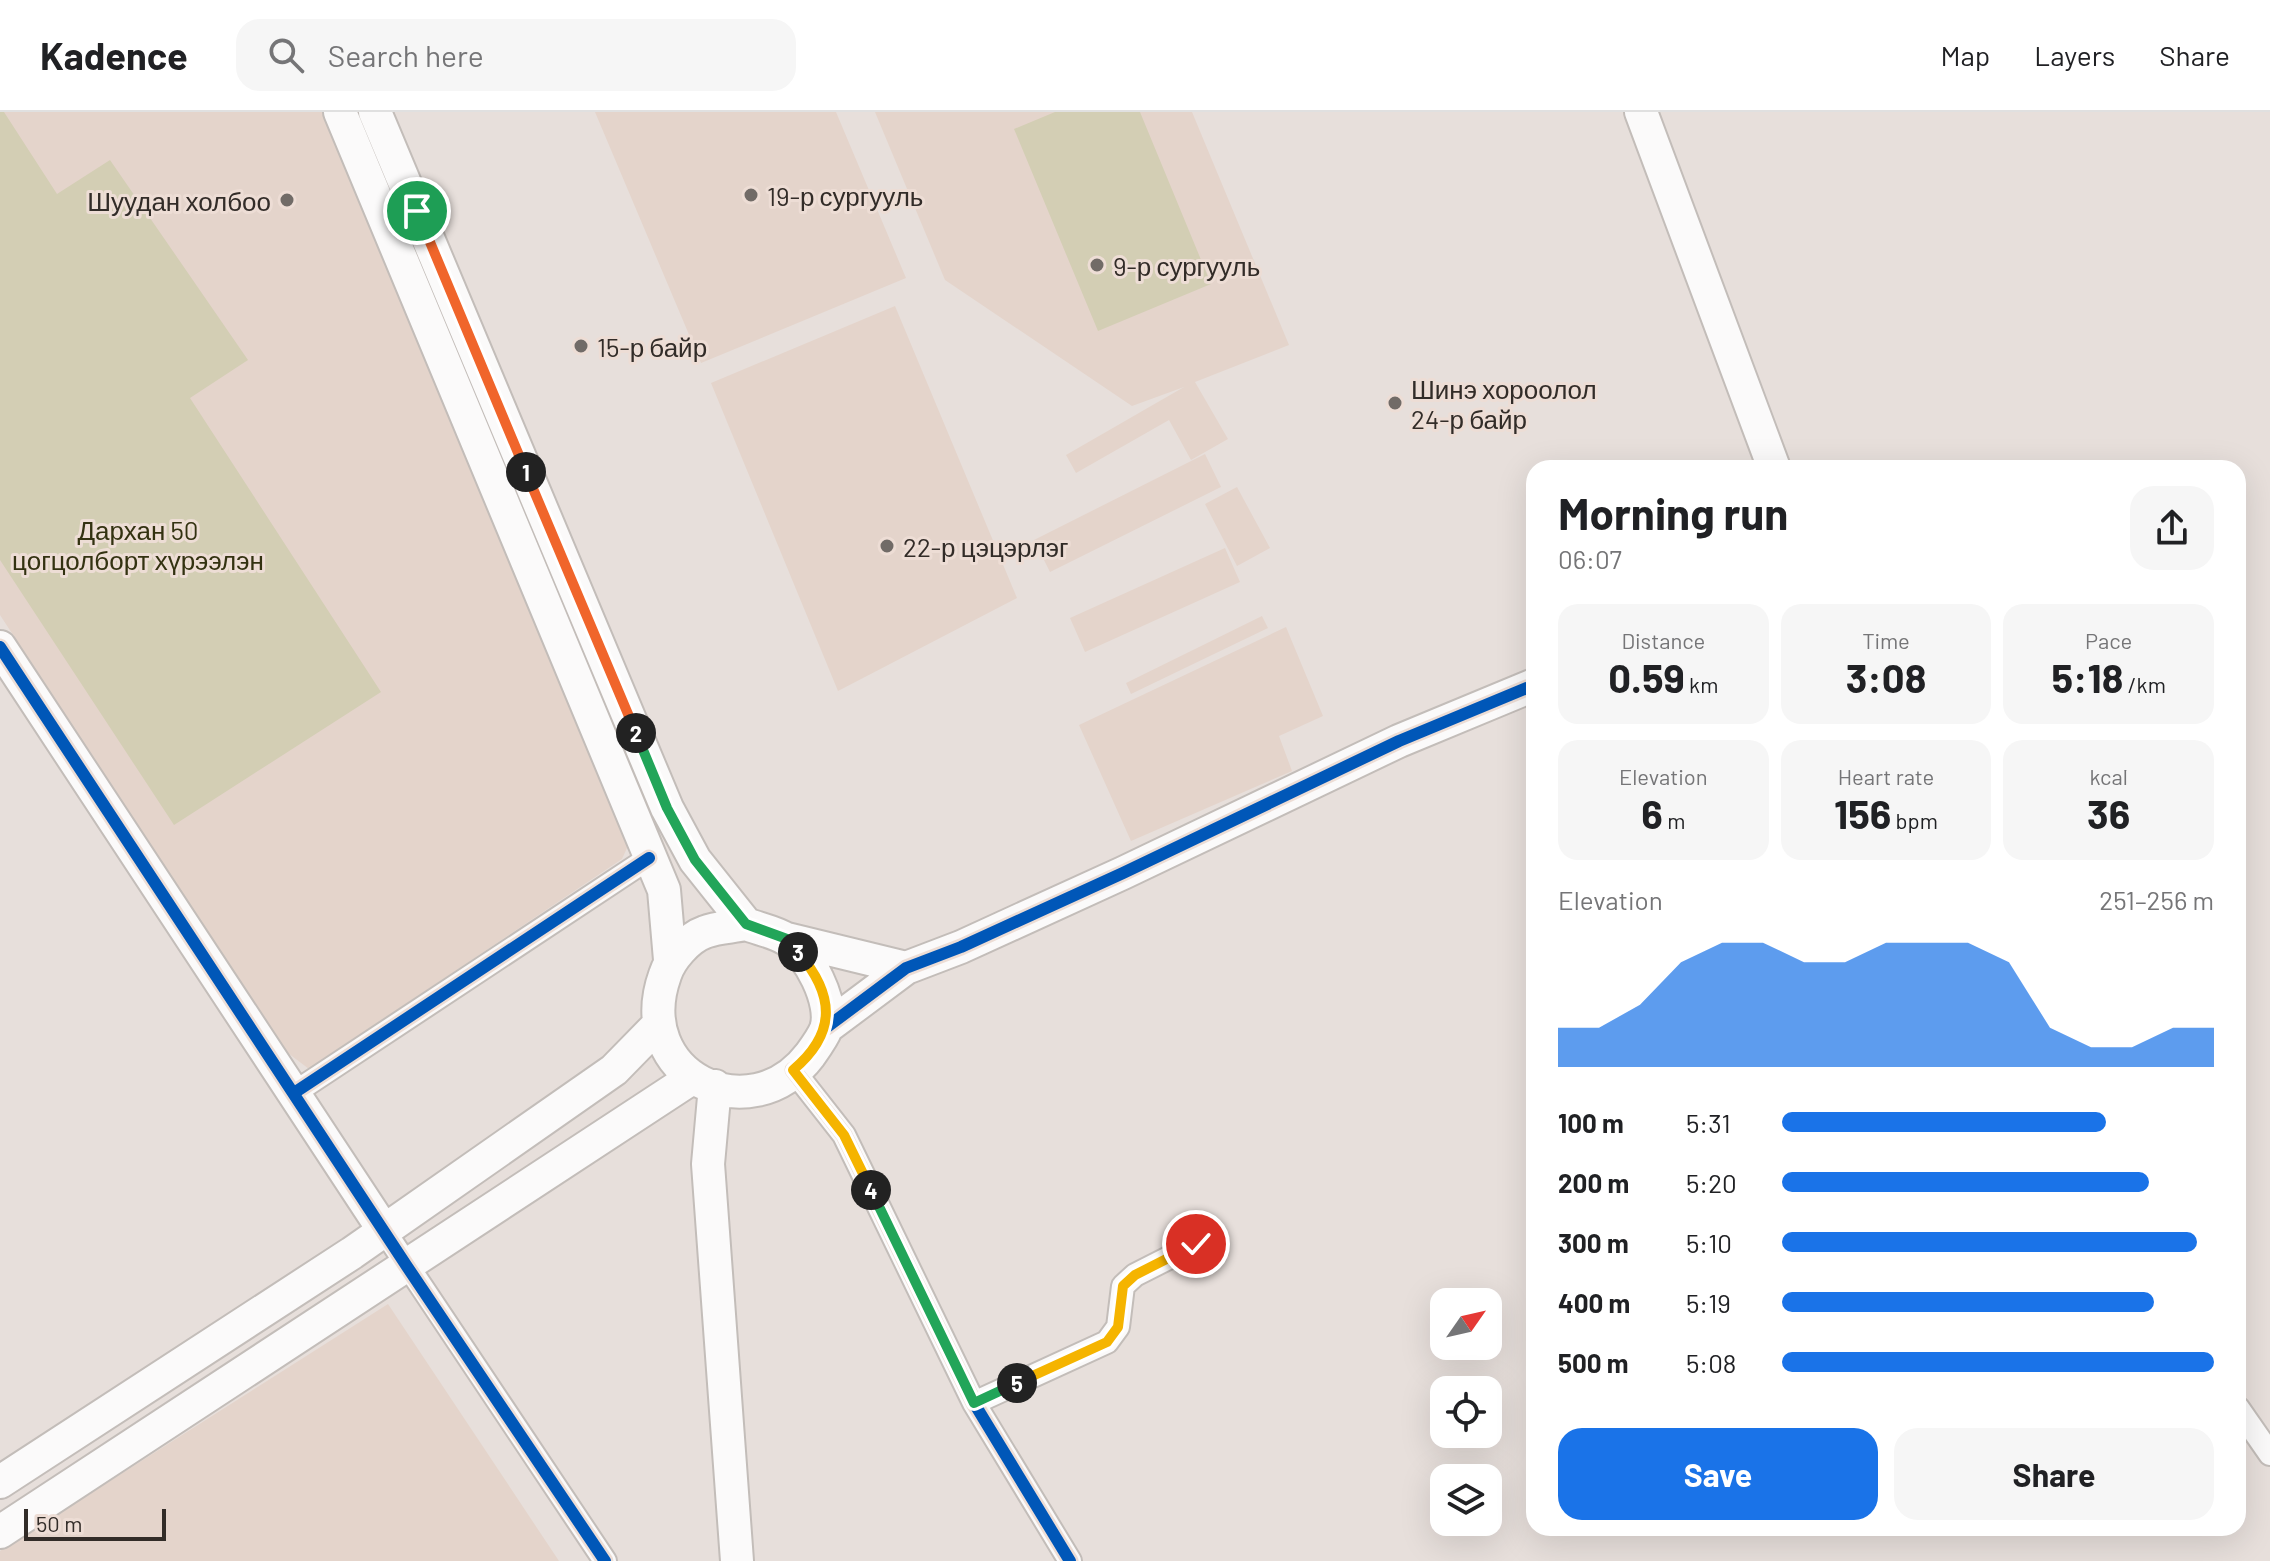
<!DOCTYPE html>
<html lang="en">
<head>
<meta charset="utf-8">
<style>
	body { margin:0; font-family:Barlow,sans-serif; background:#f6f6f6; color:#202124; height:100vh; display:flex; flex-direction:column; font-size:30px; white-space:nowrap }
	* { box-sizing:border-box; margin:0 }
	p { font-size:26px; color:#757577 }
	.icon { flex:none; width:44px; height:44px; fill:none; stroke:currentColor; stroke-width:2; stroke-linecap:round; stroke-linejoin:round }
	.map { position:relative; flex:1; overflow:hidden }
	.side { position:absolute; left:1526px; top:348px; width:720px; height:1076px; display:flex; flex-direction:column; background:#fff; border-radius:24px; box-shadow:0 8px 32px #0002 }
	.side>* { flex:none }
	.needle { width:52px; rotate:56deg }
	.controls { position:absolute; left:1430px; top:1176px; display:grid; gap:16px }
	.controls a { display:grid; place-items:center; width:72px; height:72px; border-radius:16px; background:#fff; box-shadow:0 8px 32px #0002; font-size:40px }
	.scale { position:absolute; left:24px; bottom:20px; width:142px; box-sizing:border-box; padding-left:8px; border:4px solid #322c28; border-top:0; font-size:22px; line-height:28px; white-space:nowrap; color:#322c28; -webkit-text-stroke:6px #edddd5; paint-order:stroke }
	.pin { position:absolute; display:grid; place-items:center; width:68px; height:68px; color:#fff; margin:-34px; border:4px solid #fff; border-radius:50%; box-shadow:0 2px 8px #0007 }
	.km { position:absolute; width:40px; height:40px; margin:-20px; border-radius:50%; background:#222; color:#fff; font-size:22px; line-height:40px; text-align:center }
	.round { display:grid; place-items:center; flex:none; width:84px; height:84px; border-radius:24px; background:#f6f6f6 }
	.head { display:flex; align-items:center; justify-content:space-between; height:136px; padding:0 32px }
	h1 { font-size:44px; font-weight:700; line-height:60px }
	.stats { display:grid; grid-template-columns:repeat(3,1fr); gap:12px; height:136px; padding:8px 32px }
	.stats div { display:grid; align-content:center; border-radius:20px; background:#f6f6f6; text-align:center }
	.stats b { font-size:40px; font-weight:700 }
	.stats small { font-size:22px; font-weight:400 }
	.stats p { font-size:22px }
	.chart { height:224px; padding:16px 32px }
	.chart p { display:flex; justify-content:space-between }
	.chart svg { width:100%; height:144px; margin-top:8px; fill:#1a73e8; opacity:.7 }
	.action { display:flex; gap:16px; margin-top:auto; padding:16px 32px }
	.action a { flex:1; height:92px; border-radius:24px; background:#1a73e8; color:#fff; font-size:32px; font-weight:700; line-height:92px; text-align:center }
	.action a+a { background:#f6f6f6; color:#202124 }
	ul { padding:0 32px; list-style:none; font-size:26px }
	li { display:grid; grid-template-columns:128px 96px 1fr; align-items:center; height:60px }
	li i { height:20px; border-radius:10px; background:#1a73e8 }
	header { display:flex; align-items:center; gap:48px; box-sizing:border-box; height:112px; padding:0 40px; background:#fff; border-bottom:2px solid #e0e0e0 }
	header strong { font-size:38px }
	nav { display:flex; gap:44px; margin-inline-start:auto; font-size:28px }
	.search { width:560px; height:72px; background:#f6f6f6; display:flex; align-items:center; gap:20px; box-sizing:border-box; padding:0 28px; border-radius:24px; color:#757577; font-size:30px }
	.map>svg:first-child { display:block }
	.built { fill:#e4d4cb }
	.green { fill:#d3ceb4 }
	.lines { fill:none; stroke-linecap:round; stroke-linejoin:round }
	.street-casing { stroke:#c3bdb9; stroke-width:26 }
	.secondary-casing { stroke:#c3bdb9; stroke-width:36 }
	.street { stroke:#fbfafa; stroke-width:22 }
	.secondary { stroke:#fbfafa; stroke-width:32 }
	.cycleway-casing { stroke:#edddd5; stroke-width:17 }
	.cycleway { stroke:#0057b8; stroke-width:12 }
	.split-1-casing { stroke:#fff; stroke-width:16 }
	.split-2-casing { stroke:#fff; stroke-width:16 }
	.split-3-casing { stroke:#fff; stroke-width:16 }
	.split-4-casing { stroke:#fff; stroke-width:16 }
	.split-5-casing { stroke:#fff; stroke-width:16 }
	.split-6-casing { stroke:#fff; stroke-width:16 }
	.split-1 { stroke:#f0652b; stroke-width:10 }
	.split-2 { stroke:#f0652b; stroke-width:10 }
	.split-3 { stroke:#22a559; stroke-width:10 }
	.split-4 { stroke:#f5b400; stroke-width:10 }
	.split-5 { stroke:#22a559; stroke-width:10 }
	.split-6 { stroke:#f5b400; stroke-width:10 }
	.poi-dot { fill:#716b67; stroke:#edddd5; stroke-width:3 }
	.labels { text-anchor:middle; dominant-baseline:central; stroke-width:6; stroke-linejoin:round; paint-order:stroke }
	.poi-label { font-size:26px; fill:#322c28; stroke:#edddd5; text-anchor:start }
	.park-label { font-size:26px; fill:#333211; stroke:#edddd5 }
</style>
</head>
<body>
<header>
<strong>Kadence</strong>
<div class="search"><svg class="icon" aria-label="search" viewBox="0 0 24 24"><circle cx="10" cy="10" r="6"/><path d="M15 15l6 6"/></svg>Search here</div>
<nav><a>Map</a><a>Layers</a><a>Share</a></nav>
</header>
<div class="map">
<svg width="2270" height="1449" viewBox="0 0 2270 1449">
	<rect width="100%" height="100%" fill="#e7dfdb"/>
	<!-- built -->
	<path class="built" d="M0 0H326L631 727 622 747 309 957 284 938 0 503Z
		M595 0H836L906 166 701 251Z
		M875 0H1192L1289 233 1195 270 1228 327 1191 348 1169 308 1076 361 1066 343 1184 275 1132 294 945 168Z
		M895 194 1017 486 838 579 711 271Z
		M1205 342 1221 375 1050 460 1034 428Z
		M1237 375 1270 436 1237 454 1205 392Z
		M1225 436 1240 470 1085 540 1070 506Z
		M1262 504 1268 516 1131 582 1126 571Z
		M1286 515 1323 604 1279 624 1292 659 1131 729 1079 613Z
		M388 1192 559 1449H0V1439Z"/>
	<!-- green -->
	<path class="green" d="M0 0H4L57 82 110 48 248 248 190 286 381 580 174 713 0 448Z
		M1055 0H1140L1211 172 1098 219 1014 17Z"/>
	<g class="lines">
		<!-- street casing -->
		<g class="street-casing">
			<path id="street" d="M793 958 844 1023 974 1291 1070 1449
				M294 981 649 746
				M383 1117 605 1449
				M974 1291 1107 1230 1118 1215 1123 1174 1135 1163 1196 1132
				M2238 1296 2270 1342"/>
		</g>
		<!-- secondary casing -->
		<g class="secondary-casing">
			<path id="secondary" d="M340 0 664 778 670 848
				M375 0 667 696 695 748 746 812
				M1641 0 1774 356
				M0 535 383 1117
				M746 812C759 817 775 820 786 827 808 840 835 891 826 917 823 925 815 936 810 943 750 1022 629 963 665 863 670 847 688 826 705 820 717 815 733 815 746 812Z
				M787 827 906 856
				M827 915 906 856 961 835 1123 761 1399 629 1534 573
				M715 974 708 1052 737 1449
				M0 1370 352 1141 614 958 659 912
				M0 1420 692 966"/>
		</g>
		<!-- street -->
		<use href="#street" class="street"/>
		<!-- secondary -->
		<use href="#secondary" class="secondary"/>
		<!-- cycleway casing -->
		<g class="cycleway-casing">
			<path id="cycleway" d="M0 535 406 1153 605 1449
				M827 915 906 856 961 835 1123 761 1399 629 1534 573
				M793 958 844 1023 974 1291 1070 1449
				M294 981 649 746"/>
		</g>
		<!-- cycleway -->
		<use href="#cycleway" class="cycleway"/>
	</g>
	<g class="lines">
		<!-- split-1 casing -->
		<g class="split-1-casing">
			<path id="split-1" d="M417 99 526 360"/>
		</g>
		<!-- split-2 casing -->
		<g class="split-2-casing">
			<path id="split-2" d="M526 360 636 621"/>
		</g>
		<!-- split-3 casing -->
		<g class="split-3-casing">
			<path id="split-3" d="M636 621 667 696 695 748 746 812 787 827 798 840"/>
		</g>
		<!-- split-4 casing -->
		<g class="split-4-casing">
			<path id="split-4" d="M798 840C835 883 837 921 793 958L844 1023 871 1078"/>
		</g>
		<!-- split-5 casing -->
		<g class="split-5-casing">
			<path id="split-5" d="M871 1078 974 1291 1017 1271"/>
		</g>
		<!-- split-6 casing -->
		<g class="split-6-casing">
			<path id="split-6" d="M1017 1271 1107 1230 1118 1215 1123 1174 1135 1163 1196 1132"/>
		</g>
		<!-- split-1 -->
		<use href="#split-1" class="split-1"/>
		<!-- split-2 -->
		<use href="#split-2" class="split-2"/>
		<!-- split-3 -->
		<use href="#split-3" class="split-3"/>
		<!-- split-4 -->
		<use href="#split-4" class="split-4"/>
		<!-- split-5 -->
		<use href="#split-5" class="split-5"/>
		<!-- split-6 -->
		<use href="#split-6" class="split-6"/>
	</g>
	<!-- markers -->
	<g class="poi-dot">
		<circle cx="751" cy="83" r="8"/>
		<circle cx="287" cy="88" r="8"/>
		<circle cx="1097" cy="153" r="8"/>
		<circle cx="581" cy="234" r="8"/>
		<circle cx="1395" cy="291" r="8"/>
		<circle cx="887" cy="434" r="8"/>
	</g>
	<g class="labels">
		<!-- poi labels -->
		<g class="poi-label">
			<text x="767" y="83">19-р сургууль</text>
			<text x="271" y="88" text-anchor="end">Шуудан холбоо</text>
			<text x="1113" y="153">9-р сургууль</text>
			<text x="597" y="234">15-р байр</text>
			<text x="1411" y="276">Шинэ хороолол<tspan x="1411" dy="30">24-р байр</tspan></text>
			<text x="903" y="434">22-р цэцэрлэг</text>
		</g>
		<!-- park labels -->
		<g class="park-label">
			<text x="138" y="417">Дархан 50<tspan x="138" dy="30">цогцолборт хүрээлэн</tspan></text>
		</g>
	</g>
</svg>
<div class="controls">
<a><svg class="needle" viewBox="-14 -14 28 28"><path d="M0-13l5 13h-10z" fill="#e53935"/><path d="M0 13l5-13h-10z" fill="#757577"/></svg></a>
<a><svg class="icon" aria-label="locate" viewBox="0 0 24 24"><circle cx="12" cy="12" r="6"/><path d="M12 2v4M12 18v4M2 12h4M18 12h4"/></svg></a>
<a><svg class="icon" aria-label="layers" viewBox="0 0 24 24"><path d="M12 4l9 5-9 5-9-5zM3 14l9 5 9-5"/></svg></a>
</div>
<div class="scale">50 m</div>
<div class="pin" style="left:417px;top:99px;background:#1e9e55"><svg class="icon" aria-label="arrive" viewBox="0 0 24 24"><path d="M6 21V4h12l-3 4 3 4H6"/></svg></div>
<div class="pin" style="left:1196px;top:1132px;background:#d93025"><svg class="icon" aria-label="check" viewBox="0 0 24 24"><path d="M5 12l5 5 9-10"/></svg></div>
<b class="km" style="left:526px;top:360px">1</b>
<b class="km" style="left:636px;top:621px">2</b>
<b class="km" style="left:798px;top:840px">3</b>
<b class="km" style="left:871px;top:1078px">4</b>
<b class="km" style="left:1017px;top:1271px">5</b>
<section class="side">
<div class="head"><div><h1>Morning run</h1><p>06:07</p></div><a class="round"><svg class="icon" aria-label="share" viewBox="0 0 24 24"><path d="M12 15V3M7 8l5-5 5 5M5 13v7h14v-7"/></svg></a></div>
<div class="stats">
<div><p>Distance</p><b>0.59<small> km</small></b></div>
<div><p>Time</p><b>3:08</b></div>
<div><p>Pace</p><b>5:18<small> /km</small></b></div>
</div>
<div class="stats">
<div><p>Elevation</p><b>6<small> m</small></b></div>
<div><p>Heart rate</p><b>156<small> bpm</small></b></div>
<div><p>kcal</p><b>36</b></div>
</div>
<div class="chart"><p><span>Elevation</span>251–256 m</p>
<svg viewBox="0 0 160 44" preserveAspectRatio="none"><path d="M0 44V32L10 32L20 25L30 12L40 6L50 6L60 12L70 12L80 6L90 6L100 6L110 12L120 32L130 38L140 38L150 32L160 32V44z"/></svg>
</div>
<ul>
<li><b>100 m</b>5:31<i style="width:75%"></i></li>
<li><b>200 m</b>5:20<i style="width:85%"></i></li>
<li><b>300 m</b>5:10<i style="width:96%"></i></li>
<li><b>400 m</b>5:19<i style="width:86%"></i></li>
<li><b>500 m</b>5:08<i style="width:100%"></i></li>
</ul>
<div class="action"><a>Save</a><a>Share</a></div>
</section>
</div>
</body>
</html>
